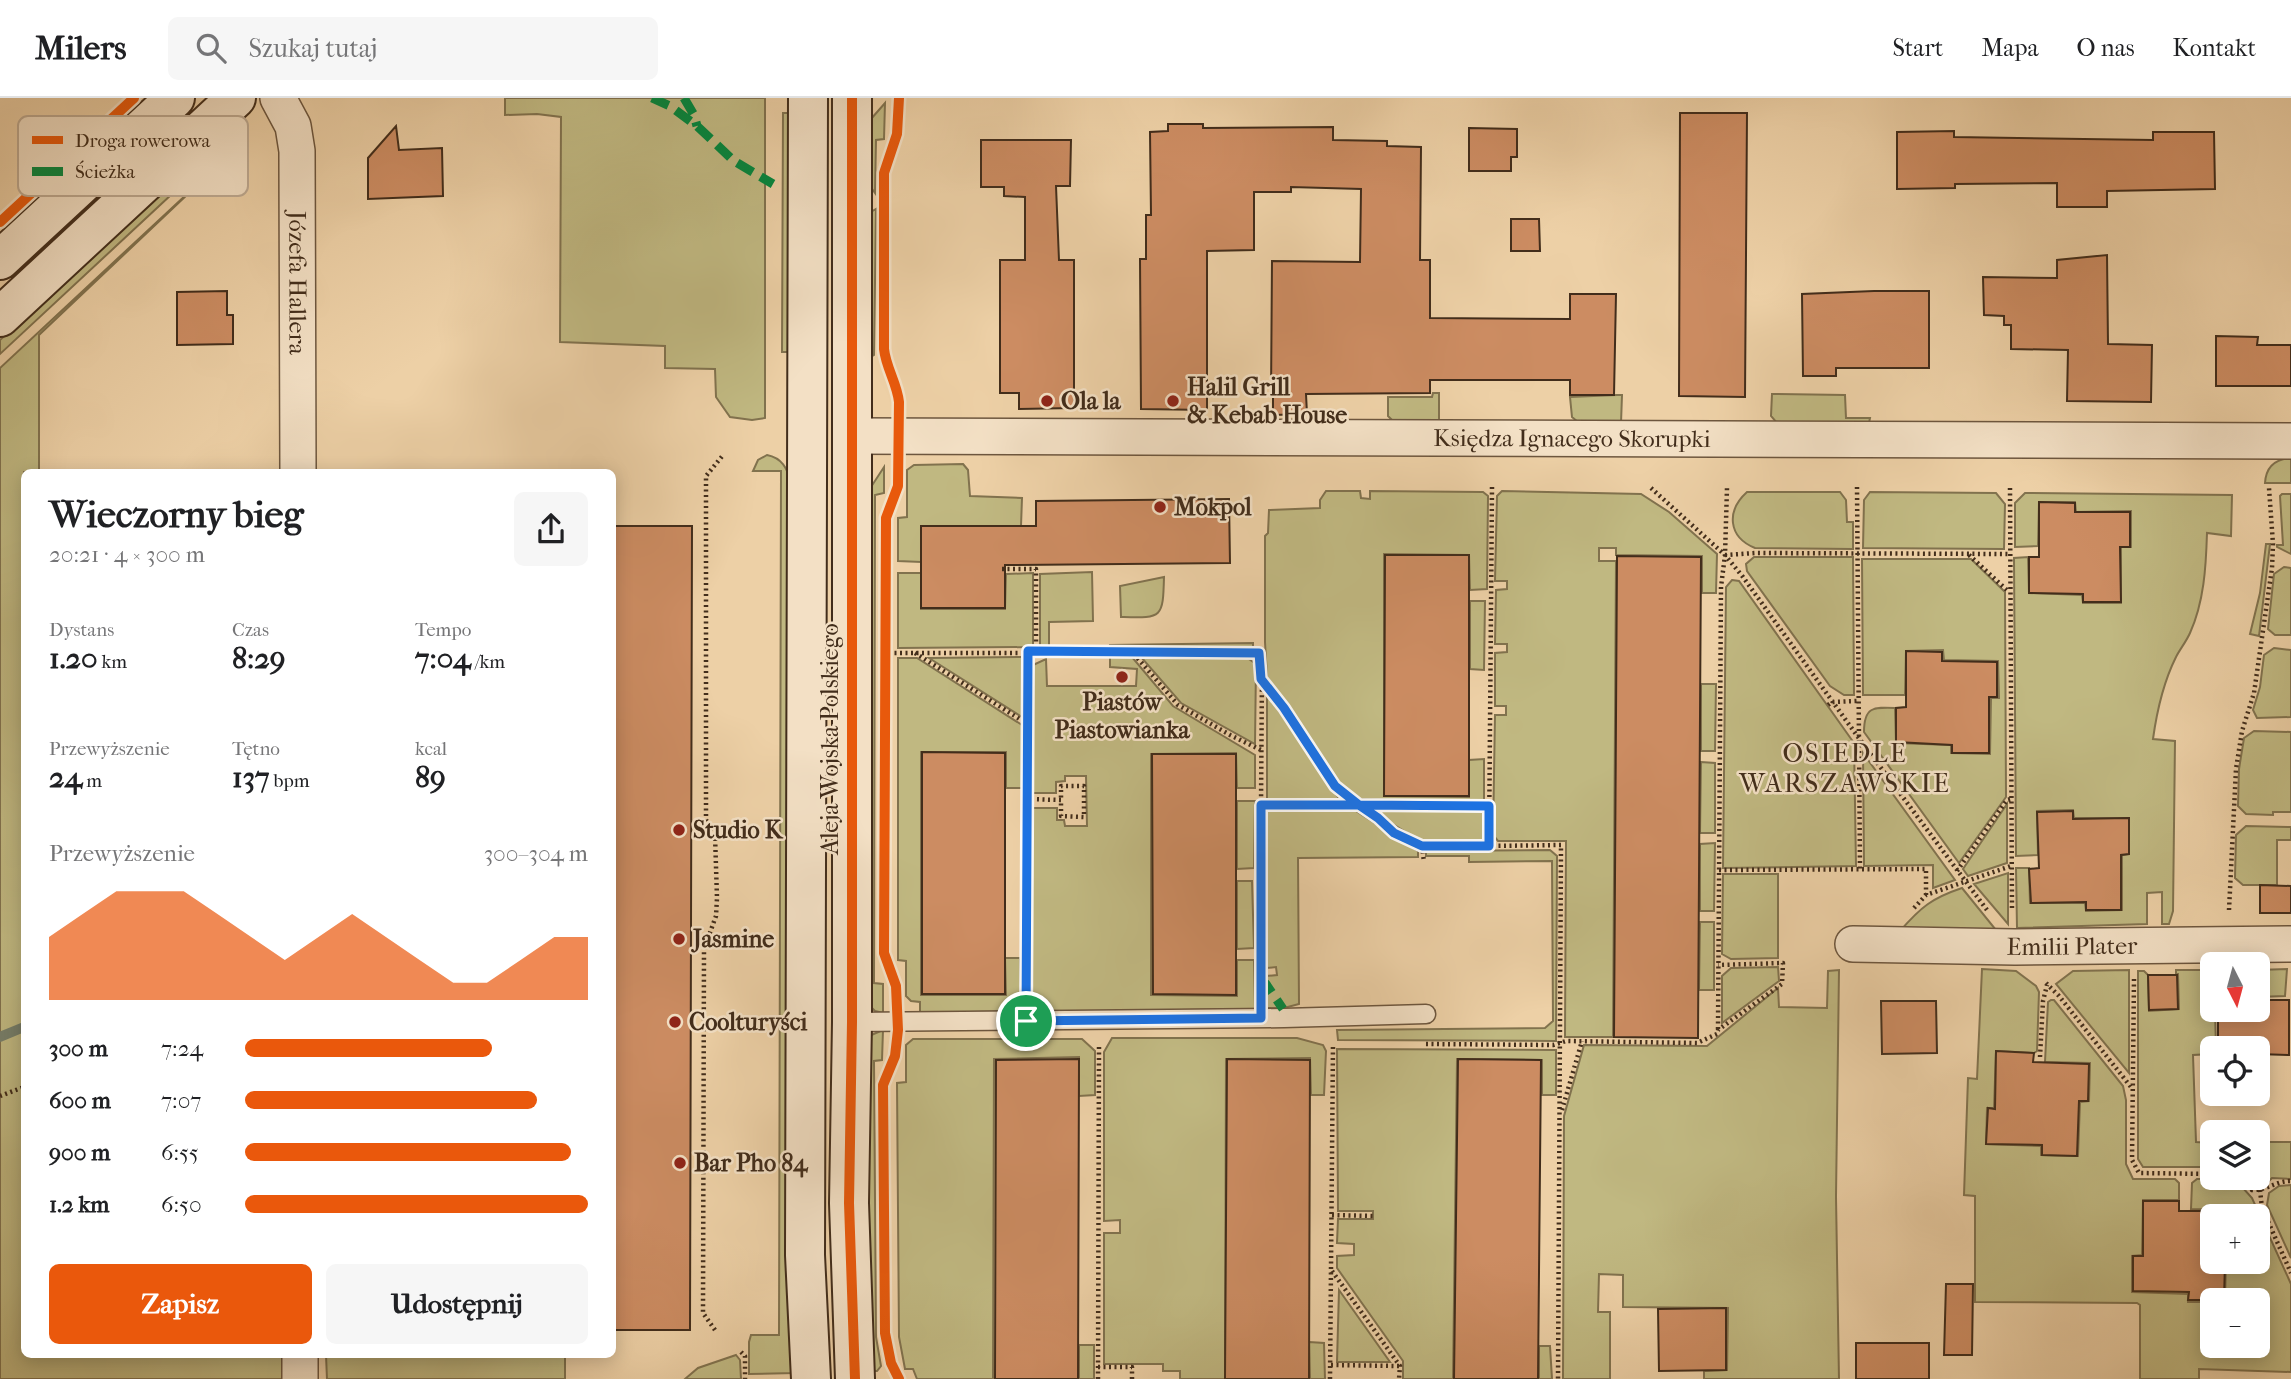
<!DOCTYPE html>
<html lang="pl">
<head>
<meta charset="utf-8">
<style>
	body { margin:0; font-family:"IM FELL French Canon",serif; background:#f6f6f6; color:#202124; height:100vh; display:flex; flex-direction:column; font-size:26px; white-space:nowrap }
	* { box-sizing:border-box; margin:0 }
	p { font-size:23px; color:#757577 }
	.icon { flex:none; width:38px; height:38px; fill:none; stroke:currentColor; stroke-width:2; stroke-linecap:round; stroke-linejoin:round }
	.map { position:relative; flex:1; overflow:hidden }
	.sheet { position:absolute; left:21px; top:371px; width:595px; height:889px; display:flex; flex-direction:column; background:#fff; border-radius:10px; box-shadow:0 4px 18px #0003 }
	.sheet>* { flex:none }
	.needle { width:46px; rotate:174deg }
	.fabs { position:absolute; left:2200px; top:854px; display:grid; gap:14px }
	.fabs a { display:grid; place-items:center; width:70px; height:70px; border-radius:10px; background:#fff; box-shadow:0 4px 18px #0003; font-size:35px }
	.pin { position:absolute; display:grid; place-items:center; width:60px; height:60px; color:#fff; margin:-30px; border:4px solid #fff; border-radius:50%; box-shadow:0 2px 7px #0007 }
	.round { display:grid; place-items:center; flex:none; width:74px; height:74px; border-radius:10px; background:#f6f6f6 }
	.overview { display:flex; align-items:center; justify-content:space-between; height:119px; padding:0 28px }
	h1 { font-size:38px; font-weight:800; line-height:52px }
	.figures { display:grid; grid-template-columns:repeat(3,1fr); gap:10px; height:119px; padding:7px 28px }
	.figures div { display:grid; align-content:center }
	.figures b { font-size:30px; font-weight:800 }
	.figures small { font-size:19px; font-weight:400 }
	.figures p { font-size:19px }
	.chart { height:196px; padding:14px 28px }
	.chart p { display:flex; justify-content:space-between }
	.chart svg { width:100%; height:126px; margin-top:7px; fill:#ea580c; opacity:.7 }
	.primary-button { display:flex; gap:14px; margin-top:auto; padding:14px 28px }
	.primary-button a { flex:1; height:80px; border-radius:10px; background:#ea580c; color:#fff; font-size:28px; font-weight:800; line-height:80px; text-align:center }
	.primary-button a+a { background:#f6f6f6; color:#202124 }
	ul { padding:0 28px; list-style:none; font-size:23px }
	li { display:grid; grid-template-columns:112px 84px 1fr; align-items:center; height:52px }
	li i { height:18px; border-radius:9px; background:#ea580c }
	header { display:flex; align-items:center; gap:42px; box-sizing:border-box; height:98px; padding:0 35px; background:#fff; border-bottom:2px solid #e0e0e0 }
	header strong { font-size:33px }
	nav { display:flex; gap:38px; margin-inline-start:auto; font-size:24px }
	.search { width:490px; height:63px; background:#f6f6f6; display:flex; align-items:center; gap:18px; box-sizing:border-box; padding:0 24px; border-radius:10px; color:#757577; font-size:26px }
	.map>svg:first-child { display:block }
	.green { fill:#c0b881; stroke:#81724e; stroke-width:2 }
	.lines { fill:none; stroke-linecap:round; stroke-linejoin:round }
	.stream { stroke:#77806c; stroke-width:10 }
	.building { fill:#cc8c62; stroke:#422d1b; stroke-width:2 }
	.lane-casing { stroke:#6d563e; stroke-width:21 }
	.street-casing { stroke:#6d563e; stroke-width:38 }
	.secondary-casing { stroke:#422d1b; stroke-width:42 }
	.path { stroke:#422d1b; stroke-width:4.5; stroke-dasharray:2 3.5; stroke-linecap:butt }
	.lane { stroke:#f3e0c5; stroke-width:18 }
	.street { stroke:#f3e0c5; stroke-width:35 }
	.secondary { stroke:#f3e0c5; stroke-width:38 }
	.quiet { stroke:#00873e; stroke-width:9; stroke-dasharray:18 9; stroke-linecap:butt }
	.cycleway-casing { stroke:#f3e0c5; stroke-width:15 }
	.cycleway { stroke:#e8590c; stroke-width:10 }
	.route-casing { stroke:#fff; stroke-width:14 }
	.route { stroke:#1a73e8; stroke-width:9 }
	.poi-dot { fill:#8f2418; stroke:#f3e0c5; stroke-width:2.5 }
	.labels { text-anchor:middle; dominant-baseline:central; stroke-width:5; stroke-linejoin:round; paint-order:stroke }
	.street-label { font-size:24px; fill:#422d1b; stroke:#f3e0c5 }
	.poi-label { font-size:24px; font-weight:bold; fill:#422d1b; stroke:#f3e0c5; text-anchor:start }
	.neighbourhood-label { font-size:26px; letter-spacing:2px; fill:#422d1b; stroke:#f3e0c5 }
	.key { fill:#f3e0c5; stroke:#beaa92; stroke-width:2 }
	.key-label { font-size:19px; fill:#422d1b }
</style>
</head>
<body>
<header>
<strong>Milers</strong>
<div class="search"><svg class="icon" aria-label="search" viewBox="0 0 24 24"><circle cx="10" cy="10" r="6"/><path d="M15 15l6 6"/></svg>Szukaj tutaj</div>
<nav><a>Start</a><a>Mapa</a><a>O nas</a><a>Kontakt</a></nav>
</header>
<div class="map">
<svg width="2291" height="1281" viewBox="0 0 2291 1281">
	<rect width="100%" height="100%" fill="#edd0a6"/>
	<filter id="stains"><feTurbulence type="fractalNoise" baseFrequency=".00286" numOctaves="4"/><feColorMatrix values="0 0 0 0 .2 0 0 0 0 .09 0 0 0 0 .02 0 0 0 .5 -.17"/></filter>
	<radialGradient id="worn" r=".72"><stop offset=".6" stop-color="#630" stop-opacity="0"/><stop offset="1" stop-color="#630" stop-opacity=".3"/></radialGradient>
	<!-- green -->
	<path class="green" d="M505 0H765V320L752 322 730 319 716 299 715 271 665 270V248L560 244 561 19 537 16 505 17Z
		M885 5 884 41 876 42 875 95 870 88 871 21Z
		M783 15H792L791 254H782Z
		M244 29 0 256V242L216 41 235 30Z
		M245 42 39 237V374H24V1256L284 1257V1281H0V270Z
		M876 111 874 257 869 260V115Z
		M1433 295H1439V324L1393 323 1388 318V299H1432Z
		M1772 296 1845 297 1846 320H1870L1869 325H1777L1771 318Z
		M1617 297H1622L1621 325 1578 324 1572 319 1570 299Z
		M767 357C782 360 787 370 791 384L795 1275 749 1276V1244L751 1237H779L781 373H753L758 362Z
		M2291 360V385H2265C2266 369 2275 361 2291 360Z
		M963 366 968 372 970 398 1022 400 1021 428H921V464L898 463V420L907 419V372L914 367Z
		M884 369V395L875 397 874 885 883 886V915L875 913 870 908 871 389Z
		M1326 393H1360L1361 400 1370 401V393L1483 394 1488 398 1487 491 1470 492 1469 457 1384 456V698L1469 699V662L1484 661V704L1350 701 1267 579 1265 544V438L1268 435 1269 412 1320 410V402Z
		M1502 393 1641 396 1669 414 1717 456 1716 495H1702V458L1616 457V450H1599V463H1616L1613 939H1565L1566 743H1498L1493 737 1495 617H1506V608H1495V555L1507 554V546H1495L1496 492 1507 491V483H1495L1497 398Z
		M1747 394H1840L1846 402 1847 424H1853V451L1755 450C1728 439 1726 413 1747 394Z
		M1870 394 1996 395 2005 406 2004 451 1863 450 1864 402Z
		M2025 395 2232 397 2231 438 2207 435C2206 469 2204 504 2190 535 2186 544 2180 551 2176 559 2163 585 2157 612 2153 641L2175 643 2173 813 2169 826H2162V794L2147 795V826L2017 830 2016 770H2029L2030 805H2085L2086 813 2122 812V757L2129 756V720H2074L2073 712 2037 713 2038 757 2016 758 2014 460 2028 459 2029 495 2082 497 2083 505H2121V449H2131V413L2076 414 2075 404H2039L2038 448 2015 449V405Z
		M2282 396H2291V456L2277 449V447H2283L2280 398Z
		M2266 446H2270L2259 538 2250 536 2260 495Z
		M1754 459H1853L1854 597H1844L1830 588 1747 473 1746 466Z
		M1862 461H1971L2005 494 2006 699 1959 765 1864 634C1864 609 1873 609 1895 610L1896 645 1951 647V655L1990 656 1991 600H1999L1998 563 1944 562 1943 552 1906 553 1905 597H1863Z
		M2284 469 2291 470V537H2275L2268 531 2274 476Z
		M1092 474 1093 523 1049 524V550H1040V476Z
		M898 475H921V511H1005L1006 476 1033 475V549L898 550Z
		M1164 479C1163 521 1162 520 1121 519L1120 488Z
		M1732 482 1739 483 1854 645 1856 768 1723 770 1726 489Z
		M1470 503H1485L1484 572 1470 571Z
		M1253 545V549L1110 550V547Z
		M2274 550 2291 552V619L2257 620 2253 612 2260 589 2264 557Z
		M1022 559V619L929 560Z
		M1110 559H1132L1173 608 1255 657V690H1237L1236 655 1151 656V897L1237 898V862H1254L1255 911 1031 914V710H1057V722H1064L1065 728H1087L1086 678H1065V683L1056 684V695H1032L1031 568 1046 561 1047 588H1136L1137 571 1110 569Z
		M1141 559H1246L1256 566 1255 646 1181 605Z
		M898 560H917L1022 627V690H1006V654H921V897H1006L1005 860H1020L1021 913 920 915V904L911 903 906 898V863L898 862Z
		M1701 586H1716L1715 653H1701Z
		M1267 595 1340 702 1267 701Z
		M2254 633 2291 634V714H2273V717L2246 716 2238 708 2239 671 2244 640Z
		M1863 655 1955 782 1933 790V767L1864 768Z
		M1701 664 1715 665V735H1700Z
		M1237 703H1255L1254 770 1237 771Z
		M2007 706V765L1968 778 1963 771Z
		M1267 711H1353L1418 753V759L1298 760 1299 906 1284 910H1267L1266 878 1277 877 1276 869 1267 870Z
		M1377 711 1486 713V739L1482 744H1422L1378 717Z
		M2246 728 2291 729V742H2277V787H2243L2235 780 2236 737Z
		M1715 745 1714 813H1700V746Z
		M1550 752 1557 758 1556 943 1338 942 1337 932 1545 930 1553 923 1552 763 1469 764V758H1426V753Z
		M2008 775V826L1974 786Z
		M1723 776H1778V860L1731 861 1722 856Z
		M1237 783H1252L1254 850 1237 851Z
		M1962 790 1996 832 1900 833C1921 809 1932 800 1962 790Z
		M1700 824H1714V892H1699Z
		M1778 869 1779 883 1722 925V878L1731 870Z
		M1982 871 2016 873 2036 888 2039 894 2037 953 2034 955 1996 953 1994 1010H1987L1986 1046 2041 1048V1057L2078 1058 2080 1004 2089 1003 2090 965 2045 964 2048 904 2051 902H2054L2123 988 2126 1002V1066L2133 1081H2175L2179 1085V1102H2143L2142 1157 2132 1158V1194L2188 1196V1204H2212V1248H2258V1202H2225L2226 1164H2258V1118H2235V1112L2191 1111 2192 1085 2197 1081H2230L2243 1090 2252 1100 2291 1186V1274L2199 1271V1281H2140V1207L2137 1205 1975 1204V1098L1964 1097 1968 980 1977 981Z
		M2287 871 2285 898 2258 899V872Z
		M1839 872 1836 1099 1839 1281H1704V1273L1727 1272 1728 1210 1623 1209V1177L1599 1176 1598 1214H1610V1281H1563L1564 1018 1584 947 1707 948 1778 890 1779 909 1827 910 1828 873Z
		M2129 872V975L2056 886 2073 873Z
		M2176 872H2212V912H2215L2216 950H2212V956L2193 957 2196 1044 2212 1045V1069H2143L2138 1061V873H2144L2148 877 2149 913 2179 911 2178 876H2176Z
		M883 932 882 962 874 963 876 1239 881 1268 877 1273H871L868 1174 869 938Z
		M1112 940H1297L1323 947 1326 953 1324 997H1311L1310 960 1226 961 1225 1281H1180V1273H1163V1266H1104V1135H1120V1122L1104 1123V954Z
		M913 941H1082L1095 953V997L1079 998V959L994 961 993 1281H917L913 1271H905L899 1239 897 985 906 984V947Z
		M1337 951 1556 952V997H1542V962L1457 961 1453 1281H1403V1263L1337 1170V1158L1354 1157V1146L1337 1145 1338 1121H1373V1113H1338Z
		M2258 1044H2291V1081L2272 1080 2266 1086 2254 1087 2246 1080H2258Z
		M2291 1087V1160L2267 1107 2269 1095 2279 1088Z
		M1339 1192 1390 1264H1337Z
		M1309 1244 1324 1245 1325 1281H1310Z
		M1079 1247H1094V1281H1079Z
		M1539 1248H1550L1552 1281H1539Z
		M326 1257H565V1281H327Z
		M736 1257 740 1262 741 1281H685L698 1270Z"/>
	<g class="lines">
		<!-- stream -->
		<path class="stream" d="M0 939 24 929"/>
	</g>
	<!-- building -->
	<path class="building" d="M1680 15H1747L1745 299 1679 298Z
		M1168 26H1203V30L1333 29V42L1387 43V48L1421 49 1420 162H1430V220L1570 221V196H1616L1614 297H1570V282H1430V295L1306 296 1307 316 1273 317V297H1271L1272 163 1360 164 1361 91 1291 89V94H1254V152L1207 153V312L1141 311 1140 161H1146V117H1151L1150 34 1168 33Z
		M396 28 399 52 442 50 443 98 368 101V60Z
		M1469 30 1517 31V59H1511V73H1469Z
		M1954 33V39L2153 42V34H2214L2215 91 2107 93V109H2057V85L1955 86V90L1897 91V34Z
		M981 42H1071L1070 88H1056L1059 162H1074V310L1019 311V295H1000V162H1025V99L1004 98V89H981Z
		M1511 121H1539L1540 153H1511Z
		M2107 157 2108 246 2152 247 2151 304 2067 303 2068 252 2011 251V227H2004V218L1984 217 1983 179 2057 180V162Z
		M227 193V217H233V246L177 247V194Z
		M1874 193H1929V270H1836V278H1803L1802 196Z
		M2216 238 2258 239 2257 247H2291V288H2216Z
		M1229 401 1230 465 1005 467V510H921V428H1036V403Z
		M2039 404 2075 405V414H2130V449H2120L2121 504H2083V496L2029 495V459H2039Z
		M612 428H692L690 1232H612Z
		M1385 457H1469V698H1384Z
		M1617 458 1701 459 1698 940 1614 939Z
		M1906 553 1942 554V563L1997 564V599H1989V655H1952V647L1896 644V610L1906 609Z
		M922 654 1005 655V896H922Z
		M1152 656H1236V897L1153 896Z
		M2073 713V721L2129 720V756L2121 757V812H2086V804L2031 805 2029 771 2039 770 2037 714Z
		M2260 787 2291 788V815H2260Z
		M2148 877H2177L2178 911 2149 912Z
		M2258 902H2289V957L2258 956V950H2218V912H2258Z
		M1881 903H1936L1937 955 1882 956Z
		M1996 953 2034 955 2033 964 2089 966 2088 1003H2079L2077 1058 2042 1057V1047L1986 1046 1988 1010 1995 1011Z
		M1079 961 1078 1281H995L996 962Z
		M1227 961 1310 962 1309 1281H1225Z
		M1458 961 1541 962 1538 1281H1454Z
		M2143 1103H2179V1113H2226L2225 1118H2212V1164H2225L2224 1202H2188L2189 1194 2133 1193V1158H2143Z
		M1946 1186H1973L1972 1257H1944Z
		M1726 1210V1272L1659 1273 1658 1211Z
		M1856 1245H1929V1281H1856Z"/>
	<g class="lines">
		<!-- lane casing -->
		<g class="lane-casing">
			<path id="lane" d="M852 924 1284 920 1426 916"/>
		</g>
		<!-- street casing -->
		<g class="street-casing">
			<g id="street">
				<path id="s1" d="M278 0 293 28 297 53 298 374"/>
				<path id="s2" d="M851 338 2291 343"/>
				<path id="s3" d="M1853 846 2015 849 2291 846"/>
				<path d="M300 1281V1256"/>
			</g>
		</g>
		<!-- secondary casing -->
		<g class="secondary-casing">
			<path id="secondary" d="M808 0 805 1157 811 1281
				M852 0V924L849 1105 855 1281
				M0 162 175 0
				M0 219 236 0"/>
		</g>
		<!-- path -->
		<path class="path" d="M1492 389 1489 748 1561 747 1558 1281
			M1857 389 1860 772
			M1651 390 1725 457 1743 479 1858 639 1987 812
			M2010 390 2012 813
			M1725 457 1756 455 2009 456
			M1969 457 2009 494
			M1002 471H1036V554
			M889 555H1259L1262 571 1261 707
			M915 555 1026 625
			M1134 556 1178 607 1230 637 1261 652
			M1261 581 1284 610 1335 688 1378 720 1394 735 1422 748H1489
			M1828 607 1832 604 1857 603
			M1026 701 1061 702V718L1084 719V688H1061V702
			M1422 748 1424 764
			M1719 772 1926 771V797
			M1957 773 2007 702 2011 701
			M1914 810 1926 797 2011 768
			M2229 812 2236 671 2242 633 2254 595 2272 470 2273 446 2269 390
			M2134 881 2132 1062 2139 1075 2212 1076
			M2046 885 2059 898 2131 989
			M1260 894 1261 707 1489 708
			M1026 895 1028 553
			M1718 931 1721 489 1725 457 1727 390
			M1426 946 1553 947 1566 943 1697 945 1717 936 1718 932 1782 886 1783 865 1718 867
			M2040 959 2043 903 2047 887
			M0 998 24 989
			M1562 1012 1582 943
			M2239 1080 2252 1092C2269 1092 2275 1083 2291 1083
			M2260 1092 2262 1110 2291 1175
			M1332 1117 1373 1118
			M1332 1173 1400 1268 1399 1281
			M715 1232 703 1215 704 851 716 818 717 800 715 737 706 722V378L724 356
			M741 1254 745 1258V1281
			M1331 1267 1400 1268
			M1098 1269H1132V1281
			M1098 1281 1099 949
			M1330 1281 1333 946"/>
		<!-- lane -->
		<use href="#lane" class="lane"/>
		<!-- street -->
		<use href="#street" class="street"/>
		<!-- secondary -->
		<use href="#secondary" class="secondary"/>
		<!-- quiet -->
		<path class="quiet" d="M652 0 670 8 697 28 734 63 773 86
			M684 0 694 17 697 28
			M1260 881 1266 886 1283 911"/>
		<!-- cycleway casing -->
		<g class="cycleway-casing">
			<path id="cycleway" d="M852 0V924L849 1105 855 1281
				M899 0 897 36 884 75V251C886 270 897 285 899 304L898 388 886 420 884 855 896 888 898 932 895 958 883 987 885 1235 891 1265 899 1281
				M0 124 134 0"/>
		</g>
		<!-- cycleway -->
		<use href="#cycleway" class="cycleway"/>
	</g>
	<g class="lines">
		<!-- route casing -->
		<g class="route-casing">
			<path id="route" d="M1026 923 1261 920V707H1359L1378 720 1394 735 1422 748H1489V708L1359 707 1335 688 1284 610 1261 581 1259 555 1028 553 1026 923"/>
		</g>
		<!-- route -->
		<use href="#route" class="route"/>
	</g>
	<!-- markers -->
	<g class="poi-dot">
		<circle cx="1047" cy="303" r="7"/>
		<circle cx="1173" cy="303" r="7"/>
		<circle cx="1160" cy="409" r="7"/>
		<circle cx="1122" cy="579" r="7"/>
		<circle cx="679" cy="732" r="7"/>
		<circle cx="679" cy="841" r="7"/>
		<circle cx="675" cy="924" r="7"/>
		<circle cx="680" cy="1065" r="7"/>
	</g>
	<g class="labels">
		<!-- street labels -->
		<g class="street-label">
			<text stroke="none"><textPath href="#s1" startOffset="189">Józefa Hallera</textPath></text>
			<text stroke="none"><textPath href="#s2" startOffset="721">Księdza Ignacego Skorupki</textPath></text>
			<text transform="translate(830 641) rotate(-90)">Aleja Wojska Polskiego</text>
			<text stroke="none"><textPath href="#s3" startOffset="219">Emilii Plater</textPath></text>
		</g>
		<!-- poi labels -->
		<g class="poi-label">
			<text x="1187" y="289">Halil Grill<tspan x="1187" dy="28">&amp; Kebab House</tspan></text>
			<text x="1061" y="303">Ola la</text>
			<text x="1174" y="409">Mokpol</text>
			<text x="1122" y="604" text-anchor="middle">Piastów<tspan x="1122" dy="28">Piastowianka</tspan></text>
			<text x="693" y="732">Studio K</text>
			<text x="693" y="841">Jasmine</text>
			<text x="689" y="924">Coolturyści</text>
			<text x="694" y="1065">Bar Pho 84</text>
		</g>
		<!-- neighbourhood labels -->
		<g class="neighbourhood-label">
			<text x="1845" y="655">OSIEDLE<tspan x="1845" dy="30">WARSZAWSKIE</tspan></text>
		</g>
	</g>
	<!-- legend -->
	<rect x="18" y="18" width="230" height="80" rx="10" class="key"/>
	<rect x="32" y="38" width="31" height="8" fill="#e8590c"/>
	<rect x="32" y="69" width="31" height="9" fill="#00873e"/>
	<g class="key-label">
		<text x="75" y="49">Droga rowerowa</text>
		<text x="75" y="80">Ścieżka</text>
	</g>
	<rect width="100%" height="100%" filter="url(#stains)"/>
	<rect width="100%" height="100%" fill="url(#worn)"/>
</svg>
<div class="fabs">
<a><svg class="needle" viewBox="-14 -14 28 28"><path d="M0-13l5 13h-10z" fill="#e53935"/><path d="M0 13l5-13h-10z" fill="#757577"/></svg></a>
<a><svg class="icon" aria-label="locate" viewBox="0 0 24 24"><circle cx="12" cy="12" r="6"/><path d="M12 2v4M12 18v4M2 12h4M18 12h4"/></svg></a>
<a><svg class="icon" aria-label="layers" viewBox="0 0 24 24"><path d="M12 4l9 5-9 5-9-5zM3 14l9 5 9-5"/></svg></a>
<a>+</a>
<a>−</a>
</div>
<div class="pin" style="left:1026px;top:923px;background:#1e9e55"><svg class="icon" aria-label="arrive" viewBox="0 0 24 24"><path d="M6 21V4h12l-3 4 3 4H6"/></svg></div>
<section class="sheet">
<div class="overview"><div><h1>Wieczorny bieg</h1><p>20:21 · 4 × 300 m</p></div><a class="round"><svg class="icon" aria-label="share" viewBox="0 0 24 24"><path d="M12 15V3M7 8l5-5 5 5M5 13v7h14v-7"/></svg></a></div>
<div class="figures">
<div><p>Dystans</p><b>1.20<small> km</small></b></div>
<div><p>Czas</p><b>8:29</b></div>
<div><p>Tempo</p><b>7:04<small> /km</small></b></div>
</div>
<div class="figures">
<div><p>Przewyższenie</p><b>24<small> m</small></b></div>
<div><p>Tętno</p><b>137<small> bpm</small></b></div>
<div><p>kcal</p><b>89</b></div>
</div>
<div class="chart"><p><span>Przewyższenie</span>300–304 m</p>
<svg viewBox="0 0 160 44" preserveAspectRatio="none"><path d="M0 44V22L10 14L20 6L30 6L40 6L50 14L60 22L70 30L80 22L90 14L100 22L110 30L120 38L130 38L140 30L150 22L160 22V44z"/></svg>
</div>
<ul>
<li><b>300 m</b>7:24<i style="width:72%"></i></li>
<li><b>600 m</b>7:07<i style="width:85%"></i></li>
<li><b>900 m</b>6:55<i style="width:95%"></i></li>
<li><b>1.2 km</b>6:50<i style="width:100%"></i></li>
</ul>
<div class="primary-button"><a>Zapisz</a><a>Udostępnij</a></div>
</section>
</div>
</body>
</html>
